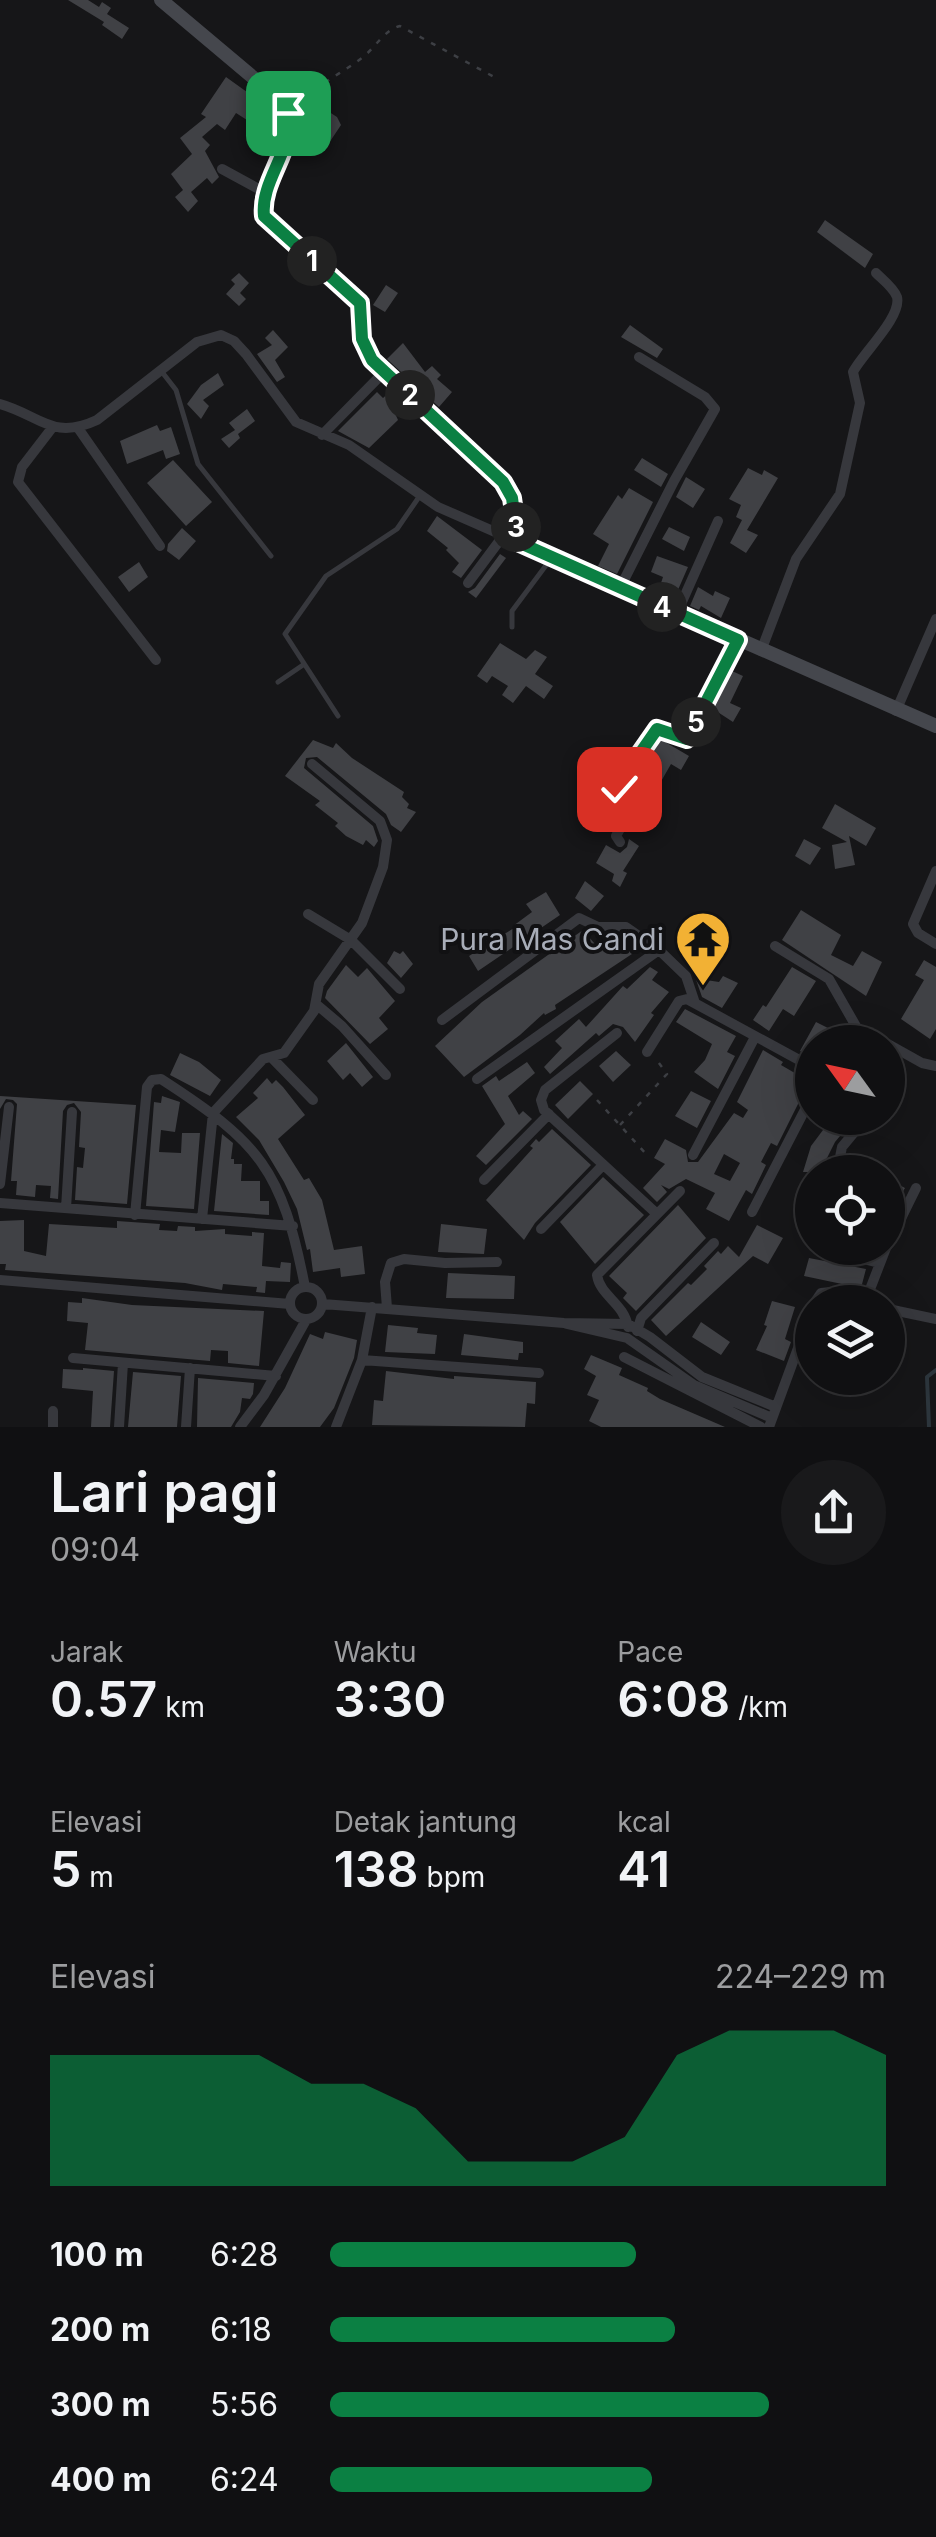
<!DOCTYPE html>
<html lang="id">
<head>
<meta charset="utf-8">
<style>
	body { margin:0; font-family:Inter,sans-serif; background:#19191b; color:#f1f3f6; height:100vh; display:flex; flex-direction:column; font-size:38px; white-space:nowrap }
	* { box-sizing:border-box; margin:0 }
	p { font-size:32px; color:#9c9d9f }
	.icon { flex:none; width:55px; height:55px; fill:none; stroke:currentColor; stroke-width:2; stroke-linecap:round; stroke-linejoin:round }
	.map { position:relative; height:1427px; overflow:hidden }
	.side { display:flex; flex-direction:column; background:#101012; flex:1 }
	.side>* { flex:none }
	.needle { width:65px; rotate:303deg }
	.buttons { position:absolute; left:795px; top:1025px; display:grid; gap:20px }
	.buttons a { display:grid; place-items:center; width:110px; height:110px; border-radius:50%; background:#101012; box-shadow:0 10px 40px #0002,0 0 0 2px #303032; font-size:50px }
	.pin { position:absolute; display:grid; place-items:center; width:85px; height:85px; color:#fff; margin:-42px; border-radius:20px; box-shadow:0 5px 15px #0006 }
	.km { position:absolute; width:50px; height:50px; margin:-25px; border-radius:50%; background:#222; color:#fff; font-size:28px; line-height:50px; text-align:center }
	.round { display:grid; place-items:center; flex:none; width:105px; height:105px; border-radius:52px; background:#19191b }
	.headline { display:flex; align-items:center; justify-content:space-between; height:170px; padding:0 50px }
	h1 { font-size:55px; font-weight:600; line-height:75px }
	.figures { display:grid; grid-template-columns:repeat(3,1fr); gap:15px; height:170px; padding:10px 50px }
	.figures div { display:grid; align-content:center }
	.figures b { font-size:50px; font-weight:600 }
	.figures small { font-size:28px; font-weight:400 }
	.figures p { font-size:28px }
	.chart { height:280px; padding:20px 50px }
	.chart p { display:flex; justify-content:space-between }
	.chart svg { width:100%; height:180px; margin-top:10px; fill:#0b8043; opacity:.7 }
	ul { padding:0 50px; list-style:none; font-size:32px }
	li { display:grid; grid-template-columns:160px 120px 1fr; align-items:center; height:75px }
	li i { height:25px; border-radius:12px; background:#0b8043 }
	.map>svg:first-child { display:block }
	.lines { fill:none; stroke-linecap:round; stroke-linejoin:round }
	.stream { stroke:#2c353c; stroke-width:4 }
	.building { fill:#404145; fill-rule:evenodd }
	.path { stroke:#3d3f44; stroke-width:2.5; stroke-dasharray:5 8; stroke-linecap:butt }
	.lane { stroke:#37383d; stroke-width:5 }
	.street { stroke:#37383d; stroke-width:10 }
	.secondary { stroke:#45474d; stroke-width:14 }
	.route-casing { stroke:#fff; stroke-width:20 }
	.route { stroke:#0b8043; stroke-width:12 }
	.labels { text-anchor:middle; dominant-baseline:central; stroke-width:8; stroke-linejoin:round; paint-order:stroke }
	.poi-label { font-size:30px; fill:#a8adb8; stroke:#111113; text-anchor:end }
</style>
</head>
<body>
<div class="map">
<svg width="936" height="1427" viewBox="0 0 936 1427">
	<rect width="100%" height="100%" fill="#161618"/>
	<g class="lines">
		<!-- stream -->
		<path class="stream" d="M929 1427 927 1377 936 1370"/>
	</g>
	<!-- building -->
	<path class="building" d="M68 0H88L99 7 102 2 111 8 107 14 129 28 122 39 102 25 104 22Z
		M226 77 258 100 259 98 268 104 275 115 264 131 236 113 225 130 217 124 202 137 210 145 205 151 219 177 212 184 207 178 191 192 198 201 188 212 175 197 183 190 171 174 192 154 180 138 206 117 201 114Z
		M320 106 337 117 341 125 329 143 307 126Z
		M825 220 873 254 865 268 817 232Z
		M239 273 249 283 240 293 246 299 239 306 226 294 235 284 231 280Z
		M386 285 398 293 385 312 373 305Z
		M630 325 663 349 657 358 621 337Z
		M273 330 288 347 275 360 285 377 277 382 257 354 272 345 265 338Z
		M403 343 425 372 432 366 441 375 437 379 452 392 439 407 387 359Z
		M218 373 224 385 203 400 209 406 201 419 187 404 201 385Z
		M391 391 402 401 393 409 398 420 369 448 338 431 377 392 383 398Z
		M247 409 255 421 238 434 240 438 229 448 221 439 235 430 229 423Z
		M157 425 160 431 171 427 180 454 166 459 163 450 127 464 120 441Z
		M642 458 668 474 661 487 634 470Z
		M173 460 212 502 186 526 147 483Z
		M748 468 762 475 764 470 778 478 747 530 758 535 746 553 730 543 742 520 736 517 741 505 729 499Z
		M686 477 705 489 693 508 676 497Z
		M629 488 653 502 617 574 598 566 609 544 593 534 618 495 622 499Z
		M437 516 482 550 461 578 452 572 459 563 446 550 448 548 427 531Z
		M669 527 690 537 684 551 662 539Z
		M182 528 196 541 179 560 167 551 168 544Z
		M500 554 506 558 476 598 468 592 475 588Z
		M657 556 688 567 674 599 658 592 663 577 651 572Z
		M139 562 148 577 129 592 118 577Z
		M698 587 713 596 715 591 730 598 721 618 701 606 699 610 690 606Z
		M500 643 526 659 535 650 547 657 535 674 553 686 544 699 526 686 513 703 502 695 508 686 492 676 487 683 477 676Z
		M732 671 743 676 730 703 741 708 733 722 713 709Z
		M660 739 689 756 681 770 671 764 655 792 633 779Z
		M313 740 333 748 336 743 352 758 404 792 402 797 409 804 407 808 416 812 401 832 391 825 386 814 317 757 306 758 304 768 373 826 378 841 374 847 366 840 363 845 346 836 335 826 338 823 315 805 320 801 285 776Z
		M835 804 876 828 866 846 849 836 855 865 835 869 832 845 847 842 822 828Z
		M629 839 639 846 623 871 627 873 620 887 612 881 614 874 596 863 606 845 620 853 627 847Z
		M804 839 821 848 810 865 795 856Z
		M585 881 604 896 591 911 575 898Z
		M546 892 560 915 478 971 469 956 514 928 513 926 532 912 526 904Z
		M801 910 841 935 831 955 853 966 862 951 882 962 866 996 782 940Z
		M583 930 600 950 622 936 632 954 555 1005 556 1009 545 1015 544 1013 520 1035 464 1077 435 1046 482 1002Z
		M394 951 400 954 403 951 413 964 401 978 387 963Z
		M924 960 936 967V1029L930 1039 901 1019 924 980 915 975Z
		M346 965 358 977 367 968 395 1001 379 1018 388 1029 370 1044 325 998 327 991Z
		M650 967 658 972 652 980 669 992 651 1013 654 1015 635 1042 623 1027 613 1024 599 1036 596 1033 550 1074 544 1067 562 1048 555 1041 579 1019 586 1027 623 986 627 989Z
		M792 967 816 981 794 1016 783 1009 769 1031 753 1020 763 1005 766 1007Z
		M693 971 706 980 719 982 723 976 738 983 722 1008 702 997Z
		M685 1009 736 1036 727 1052 735 1056 718 1089 694 1072 705 1060 712 1044 676 1022Z
		M816 1022 836 1032 831 1042H812V1057L800 1051Z
		M346 1043 373 1077 362 1087 350 1073 343 1080 327 1061Z
		M763 1050 783 1062 781 1065 812 1083V1087L804 1092 777 1146 771 1143 761 1162 766 1165 752 1194 746 1190 729 1221 706 1209 715 1193 686 1179 669 1189 661 1185 667 1192 657 1202 643 1188 665 1164 654 1158 665 1139 686 1150 688 1162H698L734 1113 743 1118 748 1110 737 1102ZM724 1154 740 1163 730 1181 714 1174Z
		M616 1051 631 1065 613 1082 599 1066Z
		M180 1053 199 1062 221 1080 210 1096 170 1075Z
		M527 1062 535 1073 508 1096 519 1115 523 1111 532 1119 486 1165 476 1156 505 1124 482 1086 496 1076 499 1081Z
		M267 1078 272 1084 276 1080 283 1087 305 1115 278 1139 304 1180 309 1178 322 1200 334 1250 362 1246 365 1274 341 1277 340 1268 313 1272 310 1249 307 1250 297 1209 284 1182 259 1140 236 1117 258 1098 253 1093Z
		M580 1081 593 1094 568 1119 555 1105Z
		M691 1091 711 1101 697 1128 675 1116Z
		M0 1096 136 1105 127 1204 75 1200 77 1167 83 1168 85 1148 79 1147 81 1112 74 1103 67 1105 63 1111 58 1199 50 1198 51 1186 36 1185 35 1197 16 1195 17 1181H11L17 1104 13 1100 6 1099 0 1109Z
		M162 1096 180 1102 175 1132 161 1130 159 1152 181 1153 182 1133H200L194 1209 146 1206 154 1102 161 1103Z
		M832 1118H855L835 1142 827 1158 825 1172H803L811 1146Z
		M552 1129 591 1165 535 1223 524 1240 486 1200 533 1148 530 1146 536 1139 539 1142Z
		M222 1134 233 1143 231 1159H234V1164H242L241 1181H260V1201H269V1215L214 1211Z
		M603 1177 644 1215 595 1264 560 1222Z
		M888 1179 905 1188 888 1218Z
		M678 1205 706 1238 636 1311 623 1298 627 1293 609 1276Z
		M24 1220V1251L46 1256 49 1224 117 1228V1221L160 1224 159 1230 177 1231 178 1226 195 1227V1231L225 1229V1234L252 1236V1232L264 1233 262 1266 280 1268 281 1262 291 1263 290 1282 266 1281 265 1293 256 1292 257 1287 223 1284 222 1290 185 1283 5 1270 6 1264H0V1221Z
		M441 1224 487 1229 484 1254 438 1252Z
		M757 1225 783 1238 768 1264 753 1256 666 1336 651 1320 688 1283 691 1285 707 1269 704 1266 718 1251 721 1254 728 1246 739 1257Z
		M809 1258 866 1269 861 1288 804 1276Z
		M448 1273 515 1276 514 1299 446 1298Z
		M82 1298 132 1305 264 1311 259 1366 228 1363V1351L211 1350 210 1361 85 1350 88 1323 67 1321 68 1302 82 1303Z
		M772 1301 795 1307 785 1339 791 1342 784 1361 756 1350 767 1326 764 1325Z
		M701 1322 730 1342 721 1355 692 1337Z
		M388 1325 418 1328 417 1333 437 1335 435 1354 385 1352Z
		M325 1332 357 1340 354 1358 334 1408 320 1427H260L285 1388 310 1334 323 1339Z
		M464 1334 523 1342V1353H519L518 1360 461 1355Z
		M591 1355 622 1368 619 1375 648 1388 647 1391 660 1399 725 1427H601L589 1421 599 1400 587 1395 596 1376 584 1369Z
		M83 1368 114 1371 110 1427H91L93 1391 62 1388 63 1369 83 1370Z
		M386 1371 454 1379V1376L536 1382 535 1404 527 1403 525 1427 372 1425 374 1400 383 1401Z
		M133 1372 181 1376 177 1427H128Z
		M198 1378 254 1383 253 1394 250 1399 242 1398 240 1412 231 1427H197Z"/>
	<g class="lines">
		<!-- path -->
		<path class="path" d="M290 95H308C326 80 345 71 363 57 376 47 384 30 400 26L496 78
			M597 1100 647 1155
			M620 1125 667 1074 656 1059"/>
		<!-- lane -->
		<path class="lane" d="M162 372 176 390 198 464 271 556
			M512 627V611L550 560
			M278 682 303 665
			M338 716 285 634 326 576 397 529 419 497"/>
		<!-- street -->
		<path class="street" d="M222 169 266 193
			M0 404C40 415 52 441 97 420L197 342 221 335 234 341 246 354 296 422 349 445 438 507 518 542
			M52 428 22 467 18 482 156 660
			M78 428 160 546
			M322 435 385 371
			M468 583 503 536
			M620 588 674 481 715 409 705 397 639 357
			M677 613 718 521
			M761 651 796 559 840 494 860 403 853 372C862 354 902 317 897 297 894 288 882 279 876 273
			M896 711 936 619
			M620 842 616 836 629 813 619 789 625 775 657 729 687 739 738 641
			M936 871 913 924 918 933 936 944
			M308 914 351 940 400 989
			M775 946 829 979 857 1028 884 1042
			M316 1004 342 1026 386 1075
			M442 1020 579 918 598 927H626L659 950 686 976 695 1003
			M617 1033 545 1090 541 1100 544 1110 657 1214
			M840 1042 845 1033 857 1028
			M888 1044 922 1063 936 1066
			M647 1052 679 1001 687 999 812 1067
			M271 1057 313 1100
			M477 1079 659 950
			M693 1155 755 1037
			M837 1172 842 1147 866 1118
			M484 1180 549 1114
			M0 1184 9 1107
			M0 1203 293 1226
			M66 1208 72 1112
			M752 1212 812 1096
			M135 1215 147 1087 152 1080 161 1079C260 1143 282 1169 305 1287
			M202 1219 213 1113 263 1059 284 1053 314 1011 319 984 362 923 383 867 387 840 380 821 312 764
			M541 1229 603 1165
			M888 1245 916 1188
			M833 1248 844 1254 879 1263
			M0 1280 290 1304
			M290 1303a16 16 0 1 1 32 0a16 16 0 1 1-32 0Z
			M835 1293 854 1302
			M867 1297 886 1248
			M815 1302 821 1293 842 1291 878 1302
			M323 1304 564 1323 628 1324 650 1337 702 1377 776 1407
			M387 1308 385 1282 391 1263 404 1259 445 1263 497 1262
			M888 1309 936 1319
			M567 1324 627 1338 694 1385 772 1418
			M628 1327C624 1303 600 1296 597 1275L680 1191
			M637 1331 641 1318 714 1243
			M624 1357 761 1427
			M73 1358 276 1376
			M362 1360 539 1373
			M53 1427V1411
			M119 1427 123 1363
			M186 1427 190 1368
			M240 1427 264 1395 306 1320
			M336 1427 362 1360 372 1307
			M769 1427 812 1310"/>
		<!-- secondary -->
		<path class="secondary" d="M161 0 281 101C305 140 259 175 264 217L358 301 362 339 373 360 503 482 512 498 518 542 936 726"/>
	</g>
	<g class="lines">
		<!-- route casing -->
		<g class="route-casing">
			<path id="route" d="M288 113C295 149 260 180 264 216L360 303 362 339 372 360 503 482 512 498 518 542 738 640 687 739 657 729 625 775 619 789"/>
		</g>
		<!-- route -->
		<use href="#route" class="route"/>
	</g>
	<!-- icons -->
	<defs>
		<g id="temple-pin" transform="scale(2.875)"><path d="M0 17L-7.5 6A9.5 9.5 0 1 1 7.5 6Z" fill="#f2b134" stroke="#111113"/><path d="M0-6L5-2H3V0L6.5 2.5H4V6H1.5V3h-3V6H-4V2.5H-6.5L-3 0V-2H-5Z" fill="#111"/></g>
	</defs>
	<g fill-rule="evenodd">
		<use href="#temple-pin" x="703" y="939"/>
	</g>
	<g class="labels">
		<!-- poi labels -->
		<g class="poi-label">
			<text x="664" y="939">Pura Mas Candi</text>
		</g>
	</g>
</svg>
<div class="buttons">
<a><svg class="needle" viewBox="-14 -14 28 28"><path d="M0-13l5 13h-10z" fill="#e53935"/><path d="M0 13l5-13h-10z" fill="#9c9d9f"/></svg></a>
<a><svg class="icon" aria-label="locate" viewBox="0 0 24 24"><circle cx="12" cy="12" r="6"/><path d="M12 2v4M12 18v4M2 12h4M18 12h4"/></svg></a>
<a><svg class="icon" aria-label="layers" viewBox="0 0 24 24"><path d="M12 4l9 5-9 5-9-5zM3 14l9 5 9-5"/></svg></a>
</div>
<div class="pin" style="left:288px;top:113px;background:#1e9e55"><svg class="icon" aria-label="arrive" viewBox="0 0 24 24"><path d="M6 21V4h12l-3 4 3 4H6"/></svg></div>
<div class="pin" style="left:619px;top:789px;background:#d93025"><svg class="icon" aria-label="check" viewBox="0 0 24 24"><path d="M5 12l5 5 9-10"/></svg></div>
<b class="km" style="left:312px;top:261px">1</b>
<b class="km" style="left:410px;top:395px">2</b>
<b class="km" style="left:516px;top:527px">3</b>
<b class="km" style="left:662px;top:607px">4</b>
<b class="km" style="left:696px;top:722px">5</b>
</div>
<section class="side">
<div class="headline"><div><h1>Lari pagi</h1><p>09:04</p></div><a class="round"><svg class="icon" aria-label="share" viewBox="0 0 24 24"><path d="M12 15V3M7 8l5-5 5 5M5 13v7h14v-7"/></svg></a></div>
<div class="figures">
<div><p>Jarak</p><b>0.57<small> km</small></b></div>
<div><p>Waktu</p><b>3:30</b></div>
<div><p>Pace</p><b>6:08<small> /km</small></b></div>
</div>
<div class="figures">
<div><p>Elevasi</p><b>5<small> m</small></b></div>
<div><p>Detak jantung</p><b>138<small> bpm</small></b></div>
<div><p>kcal</p><b>41</b></div>
</div>
<div class="chart"><p><span>Elevasi</span>224–229 m</p>
<svg viewBox="0 0 160 44" preserveAspectRatio="none"><path d="M0 44V12L10 12L20 12L30 12L40 12L50 19L60 19L70 25L80 38L90 38L100 38L110 32L120 12L130 6L140 6L150 6L160 12V44z"/></svg>
</div>
<ul>
<li><b>100 m</b>6:28<i style="width:55%"></i></li>
<li><b>200 m</b>6:18<i style="width:62%"></i></li>
<li><b>300 m</b>5:56<i style="width:79%"></i></li>
<li><b>400 m</b>6:24<i style="width:58%"></i></li>
</ul>
</section>
</body>
</html>
